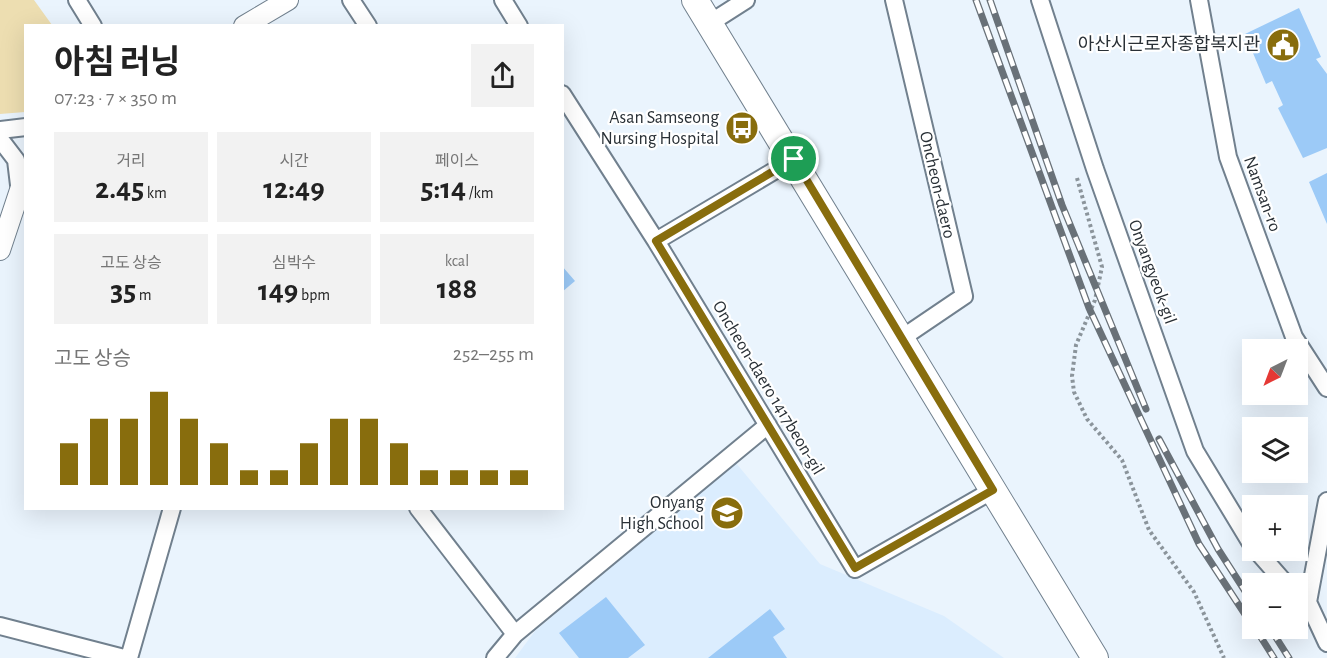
<!DOCTYPE html>
<html lang="ko">
<head>
<meta charset="utf-8">
<style>
	body { margin:0; font-family:"Alegreya Sans","Noto Sans KR",sans-serif; background:#f2f2f2; color:#222; height:100vh; display:flex; flex-direction:column; font-size:22px; white-space:nowrap }
	* { box-sizing:border-box; margin:0 }
	p { font-size:20px; color:#767676 }
	.icon { flex:none; width:33px; height:33px; fill:none; stroke:currentColor; stroke-width:2; stroke-linecap:round; stroke-linejoin:round }
	.map { position:relative; flex:1; overflow:hidden }
	.details { position:absolute; left:24px; top:24px; width:540px; height:486px; display:flex; flex-direction:column; background:#fff; border-radius:0px; box-shadow:0 6px 24px #0002 }
	.details>* { flex:none }
	.needle { width:39px; rotate:222deg }
	.buttons { position:absolute; left:1242px; top:339px; display:grid; gap:12px }
	.buttons a { display:grid; place-items:center; width:66px; height:66px; border-radius:0px; background:#fff; box-shadow:0 6px 24px #0002; font-size:30px }
	.pin { position:absolute; display:grid; place-items:center; width:51px; height:51px; color:#fff; margin:-26px; border:3px solid #fff; border-radius:50%; box-shadow:0 2px 6px #0007 }
	.round { display:grid; place-items:center; flex:none; width:63px; height:63px; border-radius:0px; background:#f2f2f2 }
	.overview { display:flex; align-items:center; justify-content:space-between; height:102px; padding:0 30px }
	h1 { font-size:33px; font-weight:700; line-height:45px }
	.metrics { display:grid; grid-template-columns:repeat(3,1fr); gap:9px; height:102px; padding:6px 30px }
	.metrics div { display:grid; align-content:center; border-radius:0px; background:#f2f2f2; text-align:center }
	.metrics b { font-size:30px; font-weight:700 }
	.metrics small { font-size:16px; font-weight:400 }
	.metrics p { font-size:16px }
	.chart { height:168px; padding:12px 30px }
	.chart p { display:flex; justify-content:space-between }
	.chart svg { width:100%; height:108px; margin-top:6px; stroke:#886d0d; stroke-width:6 }
	.map>svg:first-child { display:block }
	.built { fill:#dbedfe }
	.green { fill:#eddeb1 }
	.building { fill:#9ccaf7 }
	.lines { fill:none; stroke-linecap:round; stroke-linejoin:round }
	.minor-casing { stroke:#71808e; stroke-width:20 }
	.tertiary-casing { stroke:#71808e; stroke-width:22 }
	.primary-casing { stroke:#71808e; stroke-width:28 }
	.path { stroke:#8b949b; stroke-width:4; stroke-dasharray:3 3; stroke-linecap:butt }
	.minor { stroke:#fff; stroke-width:16 }
	.tertiary { stroke:#fff; stroke-width:20 }
	.primary { stroke:#fff; stroke-width:26 }
	.rail-casing { stroke:#697178; stroke-width:7 }
	.rail { stroke:#fff; stroke-width:4.5; stroke-dasharray:14; stroke-linecap:butt }
	.route-casing { stroke:#fff; stroke-width:12 }
	.route { stroke:#886d0d; stroke-width:8 }
	.labels { text-anchor:middle; dominant-baseline:central; stroke-width:4.5; stroke-linejoin:round; paint-order:stroke }
	.poi-label { font-size:18px; fill:#293036; stroke:#fff; text-anchor:end }
	.street-label { font-size:18px; fill:#293036; stroke:#fff }
</style>
</head>
<body>
<div class="map">
<svg width="1327" height="658" viewBox="0 0 1327 658">
	<rect width="100%" height="100%" fill="#eaf4fd"/>
	<!-- built -->
	<path class="built" d="M736 463 820 564 944 616 1004 658H515L535 631Z"/>
	<!-- green -->
	<path class="green" d="M0 0H34L52 25 26 26 25 112 0 114Z"/>
	<!-- building -->
	<path class="building" d="M1299 8 1321 57 1316 59 1327 74V148L1303 158 1278 108 1283 105 1272 81 1266 84 1245 34Z
		M1327 173V224L1309 182Z
		M562 266 575 281 562 292Z
		M606 597 645 645 628 658H579L559 633Z
		M770 609 785 629 773 637 787 658H708Z"/>
	<g class="lines">
		<!-- minor casing -->
		<g class="minor-casing">
			<path id="minor" d="M77 0 93 26
				M351 0 368 26
				M503 0 519 26
				M894 0 964 296 902 338
				M1040 0 1095 169 1195 451 1252 545
				M1199 0 1228 157 1294 337 1327 388
				M710 23 746 0
				M562 94 656 241 855 569 993 490
				M0 130 26 127
				M0 139 16 160 19 185
				M656 241 794 159
				M418 508 515 634
				M1256 550 1286 584
				M1298 593 1308 602 1327 643
				M1308 602 1327 501
				M0 626 124 658
				M129 658 172 508
				M495 658 515 634 768 425"/>
		</g>
		<!-- tertiary casing -->
		<g class="tertiary-casing">
			<path id="tertiary" d="M244 26 288 0
				M0 250 26 172"/>
		</g>
		<!-- primary casing -->
		<g class="primary-casing">
			<path id="primary" d="M695 0 1095 658"/>
		</g>
		<!-- path -->
		<path class="path" d="M1077 178 1102 267 1095 300 1076 345 1072 376 1074 392 1087 419 1122 460 1149 530 1194 592 1224 658"/>
		<!-- minor -->
		<use href="#minor" class="minor"/>
		<!-- tertiary -->
		<use href="#tertiary" class="tertiary"/>
		<!-- primary -->
		<use href="#primary" class="primary"/>
		<!-- rail casing -->
		<g class="rail-casing">
			<path id="rail" d="M976 0 1089 308 1199 544 1252 625
				M990 0 1062 205 1146 409
				M1159 439 1218 549 1252 602
				M1255 628 1274 658
				M1270 628 1289 658"/>
		</g>
		<!-- rail -->
		<use href="#rail" class="rail"/>
	</g>
	<g class="lines">
		<!-- route casing -->
		<g class="route-casing">
			<path id="route" d="M794 159 993 490 855 568 656 241Z"/>
		</g>
		<!-- route -->
		<use href="#route" class="route"/>
	</g>
	<!-- icons -->
	<defs>
		<g id="civic-disc" transform="scale(1.725)"><circle r="9.5" fill="#886d0d" stroke="#fff"/><path d="M-.6-6.5H3V-4.5H.6V-3L4-1V1h2V6H-6V1h2V-1L-.6-3ZM-1.2 2.5V6h2.4V2.5Z" fill="#fff"/></g>
		<g id="bus-disc" transform="scale(1.725)"><circle r="9.5" fill="#886d0d" stroke="#fff"/><path d="M-5-6H5V4H4V6H2V4H-2V6H-4V4H-5ZM-3.5-4V0h7V-4ZM-3.5 1.2v1.5H-2V1.2ZM2 1.2v1.5H3.5V1.2Z" fill="#fff"/></g>
		<g id="school-disc" transform="scale(1.725)"><circle r="9.5" fill="#886d0d" stroke="#fff"/><path d="M0-5L7-2L0 1L-7-2ZM-4 1L0 2.5L4 1V4Q0 6-4 4Z" fill="#fff"/></g>
	</defs>
	<g fill-rule="evenodd">
		<use href="#civic-disc" x="1283" y="45"/>
		<use href="#bus-disc" x="742" y="128"/>
		<use href="#school-disc" x="727" y="513"/>
	</g>
	<g class="labels">
		<!-- poi labels -->
		<g class="poi-label">
			<text x="1260" y="45">아산시근로자종합복지관</text>
			<text x="719" y="118">Asan Samseong<tspan x="719" dy="21">Nursing Hospital</tspan></text>
			<text x="704" y="503">Onyang<tspan x="704" dy="21">High School</tspan></text>
		</g>
		<!-- street labels -->
		<g class="street-label">
			<text transform="translate(937 185) rotate(77)">Oncheon-daero</text>
			<text transform="translate(1262 194) rotate(70)">Namsan-ro</text>
			<text transform="translate(1152 272) rotate(70)">Onyangyeok-gil</text>
			<text transform="translate(768 388) rotate(59)">Oncheon-daero 1417beon-gil</text>
		</g>
	</g>
</svg>
<div class="buttons">
<a><svg class="needle" viewBox="-14 -14 28 28"><path d="M0-13l5 13h-10z" fill="#e53935"/><path d="M0 13l5-13h-10z" fill="#767676"/></svg></a>
<a><svg class="icon" aria-label="layers" viewBox="0 0 24 24"><path d="M12 4l9 5-9 5-9-5zM3 14l9 5 9-5"/></svg></a>
<a>+</a>
<a>−</a>
</div>
<div class="pin" style="left:794px;top:159px;background:#1e9e55"><svg class="icon" aria-label="arrive" viewBox="0 0 24 24"><path d="M6 21V4h12l-3 4 3 4H6"/></svg></div>
<section class="details">
<div class="overview"><div><h1>아침 러닝</h1><p>07:23 · 7 × 350 m</p></div><a class="round"><svg class="icon" aria-label="share" viewBox="0 0 24 24"><path d="M12 15V3M7 8l5-5 5 5M5 13v7h14v-7"/></svg></a></div>
<div class="metrics">
<div><p>거리</p><b>2.45<small> km</small></b></div>
<div><p>시간</p><b>12:49</b></div>
<div><p>페이스</p><b>5:14<small> /km</small></b></div>
</div>
<div class="metrics">
<div><p>고도 상승</p><b>35<small> m</small></b></div>
<div><p>심박수</p><b>149<small> bpm</small></b></div>
<div><p>kcal</p><b>188</b></div>
</div>
<div class="chart"><p><span>고도 상승</span>252–255 m</p>
<svg viewBox="0 0 160 44" preserveAspectRatio="none"><path d="M5 44V27M15 44V17M25 44V17M35 44V6M45 44V17M55 44V27M65 44V38M75 44V38M85 44V27M95 44V17M105 44V17M115 44V27M125 44V38M135 44V38M145 44V38M155 44V38"/></svg>
</div>
</section>
</div>
</body>
</html>
